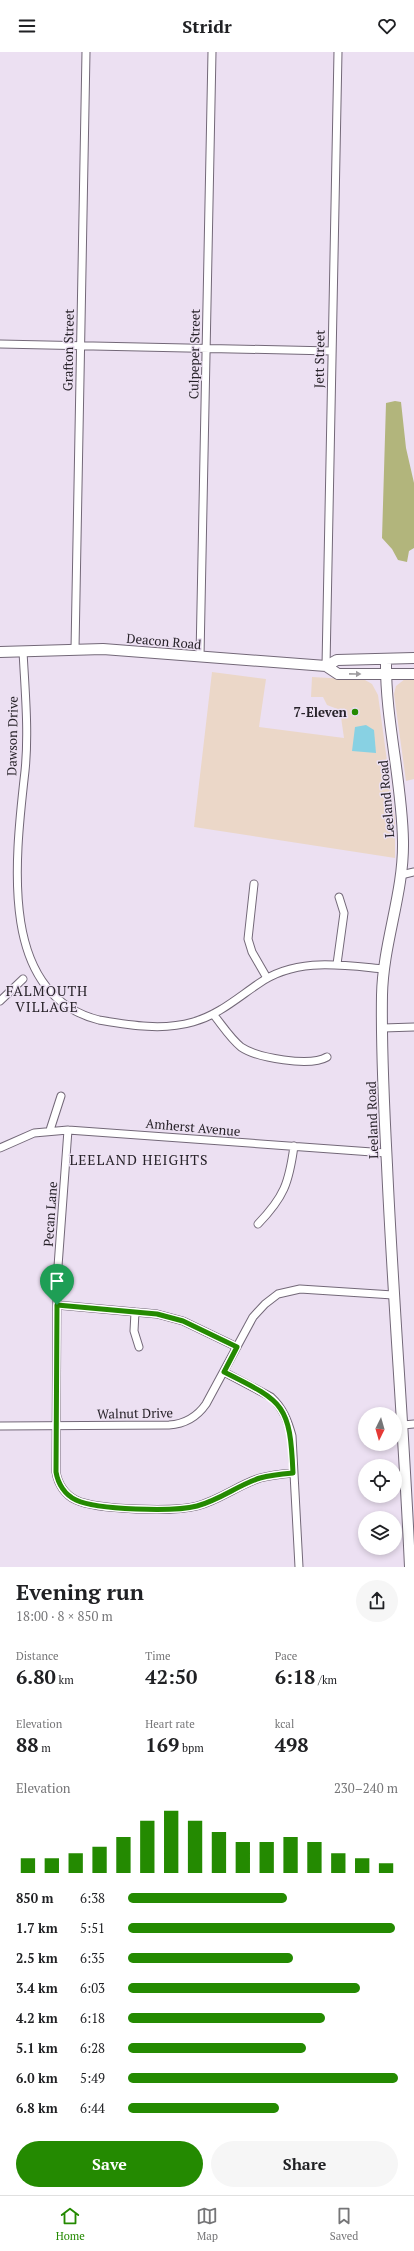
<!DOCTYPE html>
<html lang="en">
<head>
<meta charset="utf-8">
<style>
	body { margin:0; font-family:"PT Serif",serif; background:#f6f6f6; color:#202124; height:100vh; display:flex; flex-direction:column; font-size:15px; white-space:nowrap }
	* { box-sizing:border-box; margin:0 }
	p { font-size:13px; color:#757577 }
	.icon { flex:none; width:22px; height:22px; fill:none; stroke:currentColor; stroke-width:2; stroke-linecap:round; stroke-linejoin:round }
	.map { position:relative; height:1515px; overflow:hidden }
	.details { display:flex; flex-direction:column; background:#fff; flex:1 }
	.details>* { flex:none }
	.needle { width:26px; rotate:185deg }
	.controls { position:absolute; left:358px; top:1355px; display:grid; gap:8px }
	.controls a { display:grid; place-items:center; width:44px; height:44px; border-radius:50%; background:#fff; box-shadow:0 2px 6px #0003; font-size:20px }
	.pin { position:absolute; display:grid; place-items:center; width:34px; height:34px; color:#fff; margin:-41px -17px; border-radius:50% 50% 50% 0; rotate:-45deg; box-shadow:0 0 4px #0007 }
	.pin .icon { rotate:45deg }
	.round { display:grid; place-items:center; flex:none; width:42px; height:42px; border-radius:21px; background:#f6f6f6 }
	.head { display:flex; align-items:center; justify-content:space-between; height:68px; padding:0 16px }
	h1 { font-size:22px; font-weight:700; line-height:30px }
	.figures { display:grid; grid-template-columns:repeat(3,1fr); gap:6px; height:68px; padding:4px 16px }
	.figures div { display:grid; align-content:center }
	.figures b { font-size:20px; font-weight:700 }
	.figures small { font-size:11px; font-weight:400 }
	.figures p { font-size:11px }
	.chart { height:112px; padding:8px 16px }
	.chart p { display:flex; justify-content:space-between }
	.chart svg { width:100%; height:72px; margin-top:4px; stroke:#248a01; stroke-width:6 }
	.cta { display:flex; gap:8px; margin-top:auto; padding:8px 16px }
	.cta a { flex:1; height:46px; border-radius:24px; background:#248a01; color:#fff; font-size:16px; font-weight:700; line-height:46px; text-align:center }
	.cta a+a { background:#f6f6f6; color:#202124 }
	ul { padding:0 16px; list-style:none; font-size:13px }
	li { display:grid; grid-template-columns:64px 48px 1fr; align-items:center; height:30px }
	li i { height:10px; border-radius:5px; background:#248a01 }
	header { display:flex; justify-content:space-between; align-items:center; height:52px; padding:0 16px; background:#fff; font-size:18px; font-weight:700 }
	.tab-bar { display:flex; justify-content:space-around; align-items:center; height:56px; border-top:1px solid #e0e0e0; background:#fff; font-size:11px; color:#757577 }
	.tab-bar a { display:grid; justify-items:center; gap:2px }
	.tab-bar .active { color:#248a01 }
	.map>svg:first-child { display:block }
	.commercial { fill:#ebd7c8 }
	.forest { fill:#b2b57c }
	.water { fill:#88d1e3 }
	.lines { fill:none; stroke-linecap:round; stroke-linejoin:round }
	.street-casing { stroke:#736878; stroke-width:9 }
	.secondary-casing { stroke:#736878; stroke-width:12 }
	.street { stroke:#fff; stroke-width:7 }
	.secondary { stroke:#fff; stroke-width:10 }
	.oneway { fill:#9e9c9f }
	.route-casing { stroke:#fff; stroke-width:8 }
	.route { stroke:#248a01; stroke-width:5 }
	.poi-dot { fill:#248a01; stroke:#ece0f2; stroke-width:1.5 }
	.labels { text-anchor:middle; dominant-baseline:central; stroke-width:3; stroke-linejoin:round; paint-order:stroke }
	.street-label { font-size:13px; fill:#272229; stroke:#ece0f2 }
	.poi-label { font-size:13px; font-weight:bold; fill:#272229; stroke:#ece0f2; text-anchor:end }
	.neighbourhood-label { font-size:14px; letter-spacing:1px; fill:#272229; stroke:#ece0f2 }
</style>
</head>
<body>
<header><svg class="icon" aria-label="menu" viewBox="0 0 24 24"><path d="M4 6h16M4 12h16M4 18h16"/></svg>Stridr<svg class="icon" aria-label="heart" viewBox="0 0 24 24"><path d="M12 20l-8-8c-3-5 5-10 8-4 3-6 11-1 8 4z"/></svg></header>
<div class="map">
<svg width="414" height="1515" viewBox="0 0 414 1515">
	<rect width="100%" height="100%" fill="#ece0f2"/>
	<!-- commercial -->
	<path class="commercial" d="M212 620 266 627 259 675 344 686 340 658 327 653 323 645H311L312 625 365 628 372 632 378 643 395 767V806L194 775Z
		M405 627H414V727L406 729 394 642 396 634Z"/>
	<!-- forest -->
	<path class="forest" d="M395 349 401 350 406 396 414 431V496L409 499 407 510 398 508 392 497 382 486 386 351Z"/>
	<!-- water -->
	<path class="water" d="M366 673 374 678 376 701 352 699 355 675Z"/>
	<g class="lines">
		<!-- street casing -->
		<g class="street-casing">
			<path id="street" d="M0 292 332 299
				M75 597 86 0
				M23 599C25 639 29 680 25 719 14 815 0 943 99 968 129 973 162 979 193 970 218 963 236 947 258 932 296 905 341 913 384 917
				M200 605 212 0
				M326 614 338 0
				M401 823 414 820
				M254 832 248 887 252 900 267 926
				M337 912 344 861 339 845
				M0 949 23 927
				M213 962C222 973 230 986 241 995 257 1006 310 1015 327 1005
				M383 976 414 975
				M50 1078 61 1044
				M68 1078 57 1228 56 1420C58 1432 65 1443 76 1448 97 1458 174 1460 197 1454 220 1448 238 1433 260 1426 271 1423 282 1422 293 1421
				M0 1096 34 1081 68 1078 386 1101
				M258 1172C284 1145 289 1131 294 1094
				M57 1253 157 1262 183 1269 237 1295
				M135 1260 134 1279 139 1295
				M224 1320 271 1345C283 1356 288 1369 292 1384L299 1515
				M403 1373 414 1372
				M0 1374 169 1373C185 1372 197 1365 206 1352L253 1265 265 1252 278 1242 300 1237 393 1243"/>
		</g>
		<!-- secondary casing -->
		<g class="secondary-casing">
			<path id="secondary" d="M0 600 103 597 326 614 338 622H414
				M386 607C385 668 402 728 403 789 404 841 383 891 382 943 381 1000 384 1056 387 1113 393 1247 404 1381 410 1515
				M326 614 337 608 414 606"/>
		</g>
		<!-- street -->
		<use href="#street" class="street"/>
		<!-- secondary -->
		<use href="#secondary" class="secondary"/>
	</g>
	<!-- one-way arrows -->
	<defs><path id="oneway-solid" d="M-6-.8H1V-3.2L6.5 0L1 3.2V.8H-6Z"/></defs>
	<use class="oneway" href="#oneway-solid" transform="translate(355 622) rotate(1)"/>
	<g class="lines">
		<!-- route casing -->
		<g class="route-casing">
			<path id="route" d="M57 1253 157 1262 183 1269 237 1295 224 1320C284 1350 290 1352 293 1421 282 1422 271 1423 260 1426 238 1433 220 1448 197 1454 174 1460 97 1458 76 1448 65 1443 58 1432 56 1420Z"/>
		</g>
		<!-- route -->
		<use href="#route" class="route"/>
	</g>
	<!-- markers -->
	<circle class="poi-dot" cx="355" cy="660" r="4"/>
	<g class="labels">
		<!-- street labels -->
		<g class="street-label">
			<text transform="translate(68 298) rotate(-89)">Grafton Street</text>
			<text transform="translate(194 302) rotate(-89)">Culpeper Street</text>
			<text transform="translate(319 307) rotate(-89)">Jett Street</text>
			<text transform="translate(164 589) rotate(5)">Deacon Road</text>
			<text transform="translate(12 684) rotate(-89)">Dawson Drive</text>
			<text transform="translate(386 747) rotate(-95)">Leeland Road</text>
			<text transform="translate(372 1068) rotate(-92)">Leeland Road</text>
			<text transform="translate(193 1075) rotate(5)">Amherst Avenue</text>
			<text transform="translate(50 1162) rotate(-86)">Pecan Lane</text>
			<text transform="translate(135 1361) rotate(-1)">Walnut Drive</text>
		</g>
		<!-- poi labels -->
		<g class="poi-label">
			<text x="347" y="660">7-Eleven</text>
		</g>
		<!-- neighbourhood labels -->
		<g class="neighbourhood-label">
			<text x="47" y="938">FALMOUTH<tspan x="47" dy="16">VILLAGE</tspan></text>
			<text x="139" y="1107">LEELAND HEIGHTS</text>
		</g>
	</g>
</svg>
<div class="controls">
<a><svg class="needle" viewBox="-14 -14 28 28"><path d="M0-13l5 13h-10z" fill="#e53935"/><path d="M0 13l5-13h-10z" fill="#757577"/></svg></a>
<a><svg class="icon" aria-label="locate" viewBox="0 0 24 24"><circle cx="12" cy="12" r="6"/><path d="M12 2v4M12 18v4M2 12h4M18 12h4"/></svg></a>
<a><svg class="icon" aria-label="layers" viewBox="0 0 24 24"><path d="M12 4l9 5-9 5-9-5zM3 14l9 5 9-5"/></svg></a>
</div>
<div class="pin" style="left:57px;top:1253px;background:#1e9e55"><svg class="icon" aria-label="arrive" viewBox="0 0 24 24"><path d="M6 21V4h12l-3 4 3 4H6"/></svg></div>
</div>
<section class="details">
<div class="head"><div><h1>Evening run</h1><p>18:00 · 8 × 850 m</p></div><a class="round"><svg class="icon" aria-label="share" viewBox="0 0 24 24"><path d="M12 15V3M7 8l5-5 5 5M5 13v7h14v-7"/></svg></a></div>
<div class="figures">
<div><p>Distance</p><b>6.80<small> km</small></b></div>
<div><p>Time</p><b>42:50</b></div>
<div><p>Pace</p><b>6:18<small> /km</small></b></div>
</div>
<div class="figures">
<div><p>Elevation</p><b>88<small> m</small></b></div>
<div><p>Heart rate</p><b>169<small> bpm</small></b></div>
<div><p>kcal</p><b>498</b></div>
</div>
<div class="chart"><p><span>Elevation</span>230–240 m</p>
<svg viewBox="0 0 160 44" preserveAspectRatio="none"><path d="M5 44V35M15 44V35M25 44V32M35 44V28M45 44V22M55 44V12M65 44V6M75 44V12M85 44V19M95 44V25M105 44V25M115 44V22M125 44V25M135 44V32M145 44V35M155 44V38"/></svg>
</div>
<ul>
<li><b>850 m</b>6:38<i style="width:59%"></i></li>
<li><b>1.7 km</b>5:51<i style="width:99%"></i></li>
<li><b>2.5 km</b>6:35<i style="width:61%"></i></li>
<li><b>3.4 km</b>6:03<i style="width:86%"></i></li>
<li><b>4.2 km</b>6:18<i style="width:73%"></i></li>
<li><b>5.1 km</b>6:28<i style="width:66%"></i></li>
<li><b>6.0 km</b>5:49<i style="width:100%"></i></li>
<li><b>6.8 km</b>6:44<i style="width:56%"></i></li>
</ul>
<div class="cta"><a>Save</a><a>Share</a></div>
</section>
<nav class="tab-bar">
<a class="active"><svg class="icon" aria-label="home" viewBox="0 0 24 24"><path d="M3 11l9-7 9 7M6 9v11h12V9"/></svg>Home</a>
<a><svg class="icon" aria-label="map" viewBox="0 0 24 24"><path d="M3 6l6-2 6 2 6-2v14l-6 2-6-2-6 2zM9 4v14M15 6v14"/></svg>Map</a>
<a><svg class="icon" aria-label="saved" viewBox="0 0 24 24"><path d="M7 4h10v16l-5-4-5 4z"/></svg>Saved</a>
</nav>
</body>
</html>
